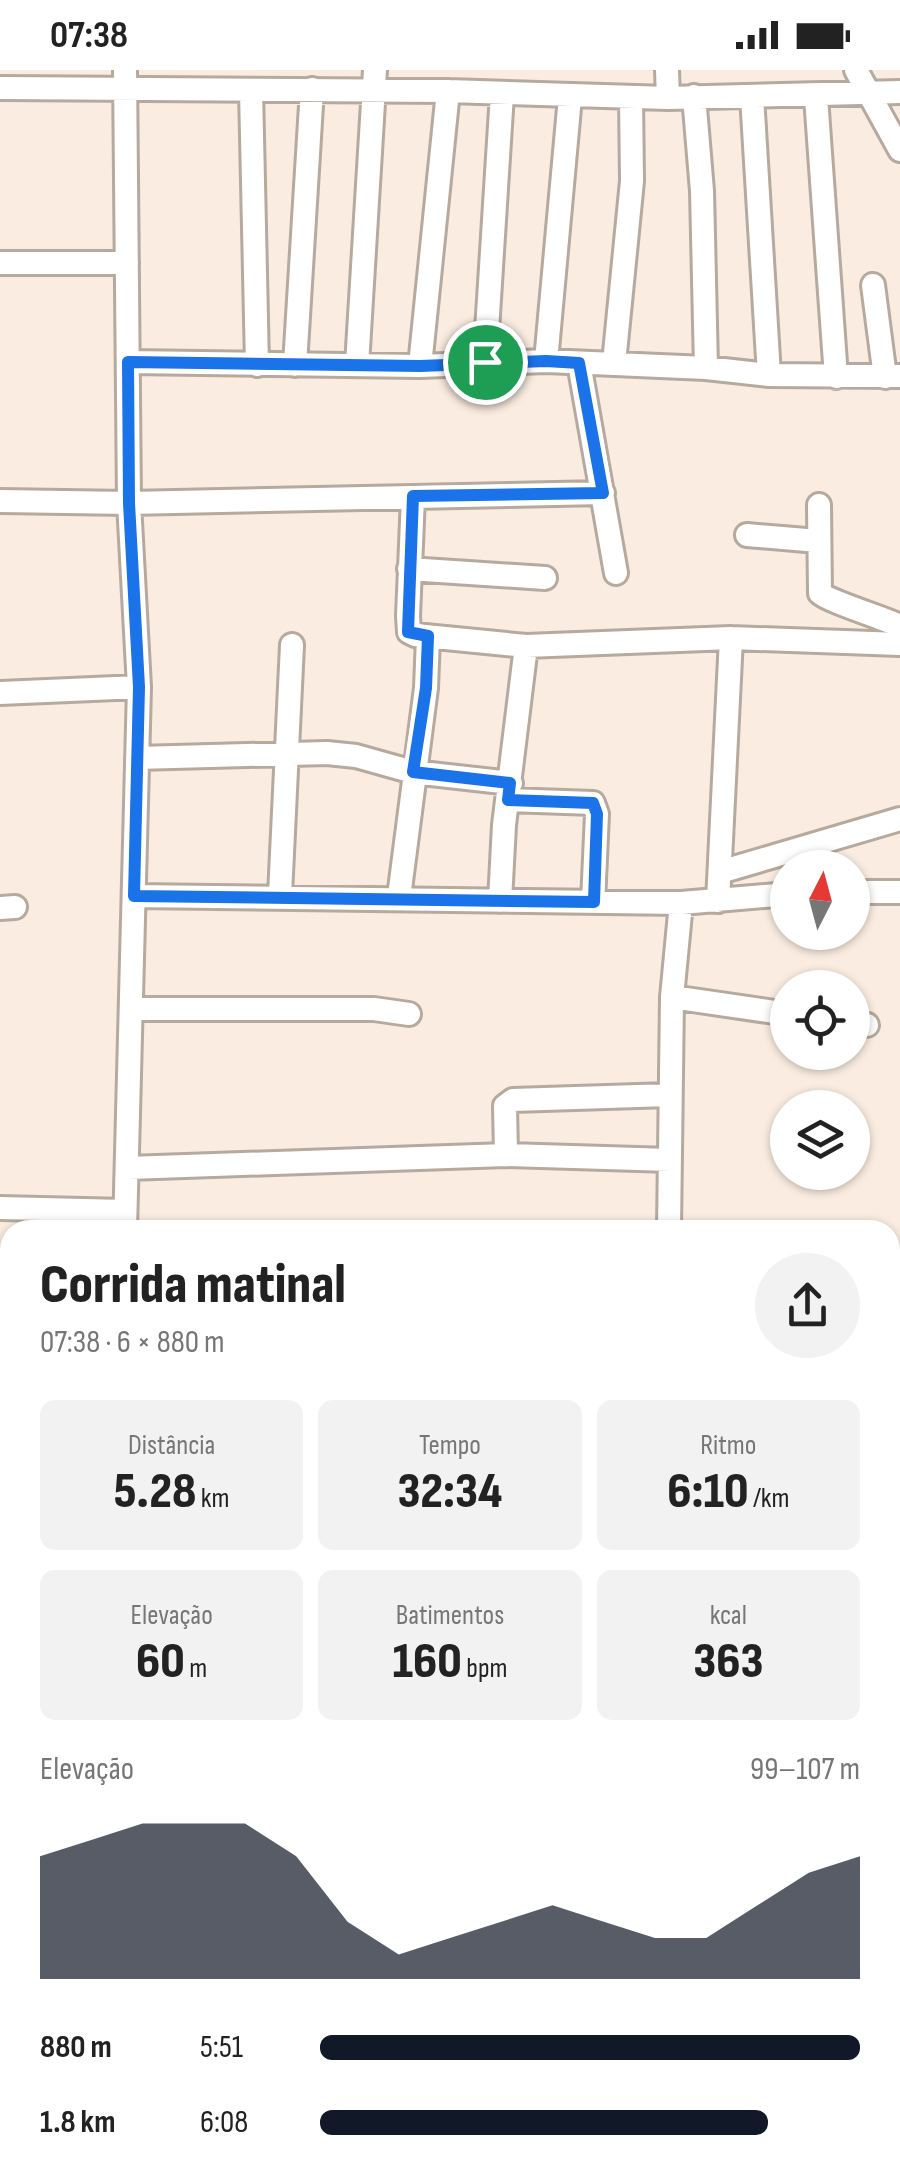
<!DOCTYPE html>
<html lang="pt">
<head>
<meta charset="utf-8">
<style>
	body { margin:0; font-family:"Sofia Sans Condensed",sans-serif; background:#f2f2f2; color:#222; height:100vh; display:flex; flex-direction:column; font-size:38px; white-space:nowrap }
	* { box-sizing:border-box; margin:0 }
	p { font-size:32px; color:#767676 }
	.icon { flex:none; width:55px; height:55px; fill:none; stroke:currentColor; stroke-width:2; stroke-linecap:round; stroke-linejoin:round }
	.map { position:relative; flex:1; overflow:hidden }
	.details { position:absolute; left:0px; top:1150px; width:900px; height:962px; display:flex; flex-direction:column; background:#fff; border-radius:30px 30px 0 0; box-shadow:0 2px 8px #0004 }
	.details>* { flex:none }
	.needle { width:65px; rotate:6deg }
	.fabs { position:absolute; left:770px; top:780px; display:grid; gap:20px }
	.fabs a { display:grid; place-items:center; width:100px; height:100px; border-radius:50%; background:#fff; box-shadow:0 2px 8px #0004; font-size:50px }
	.pin { position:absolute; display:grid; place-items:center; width:85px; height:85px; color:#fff; margin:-42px; border:5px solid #fff; border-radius:50%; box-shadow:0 2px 10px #0007 }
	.round { display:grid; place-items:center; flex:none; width:105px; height:105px; border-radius:52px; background:#f2f2f2 }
	.headline { display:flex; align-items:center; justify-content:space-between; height:170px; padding:0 40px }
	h1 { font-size:55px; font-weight:800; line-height:75px }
	.metrics { display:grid; grid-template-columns:repeat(3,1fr); gap:15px; height:170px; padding:10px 40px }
	.metrics div { display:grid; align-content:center; border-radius:15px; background:#f2f2f2; text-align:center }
	.metrics b { font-size:50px; font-weight:800 }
	.metrics small { font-size:28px; font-weight:400 }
	.metrics p { font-size:28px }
	.chart { height:280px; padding:20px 40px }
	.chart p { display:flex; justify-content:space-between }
	.chart svg { width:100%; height:180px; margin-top:10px; fill:#111827; opacity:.7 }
	ul { padding:0 40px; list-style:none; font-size:32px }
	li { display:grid; grid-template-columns:160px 120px 1fr; align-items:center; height:75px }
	li i { height:25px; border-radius:12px; background:#111827 }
	.status { display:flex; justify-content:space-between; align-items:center; height:70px; padding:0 50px; background:#fff; direction:ltr }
	.status svg { height:28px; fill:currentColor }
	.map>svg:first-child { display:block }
	.green { fill:#d3dfc3 }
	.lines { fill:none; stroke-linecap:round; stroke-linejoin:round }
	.minor-casing { stroke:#b6a99d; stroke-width:28 }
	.minor { stroke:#fff; stroke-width:22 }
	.route-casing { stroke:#fff; stroke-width:20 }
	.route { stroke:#1a73e8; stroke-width:12 }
</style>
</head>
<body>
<div class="status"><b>07:38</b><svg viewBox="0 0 49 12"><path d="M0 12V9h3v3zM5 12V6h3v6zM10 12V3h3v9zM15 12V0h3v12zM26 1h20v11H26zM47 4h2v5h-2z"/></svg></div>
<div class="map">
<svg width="900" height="2111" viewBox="0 0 900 2111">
	<rect width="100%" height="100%" fill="#faece0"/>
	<!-- green -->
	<path class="green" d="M0 1647H10V2102H225V2111H0Z
		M890 1914H900V2111H683V2103L890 2102Z"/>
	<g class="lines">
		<!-- minor casing -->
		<g class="minor-casing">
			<path id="minor" d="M667 0 668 28
				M856 0 900 80
				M0 18 448 21 668 28 900 22
				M251 20 257 295
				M694 26 702 121 706 298
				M752 26 769 305
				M816 27 836 307
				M0 193H127
				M873 215 885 307
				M546 291 570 27
				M129 292 420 296 546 291 706 298 769 305 900 306
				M485 292 502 24
				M579 293 616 503
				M614 293 632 111 631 27
				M295 295 312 19
				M357 295 375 0
				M420 296 448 21
				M413 427 408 546 409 562 415 565 526 576 731 568 900 574
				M0 431 129 433 603 423
				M819 435 820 523C828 531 883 548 900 556
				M747 465 818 471
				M409 499 545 508
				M0 623 139 617
				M137 688 327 683 356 686 413 702 511 713
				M508 730 593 733 597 744 593 832
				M720 802 900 749
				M852 822H900
				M280 825 292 575
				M134 826 681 833 788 824
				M399 827 426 618 428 567
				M500 831 504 755 526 576
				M718 831 731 568
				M0 838 15 837
				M672 927 788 944
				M131 939H374L409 944
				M852 953 867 955
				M506 1085 505 1036 513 1030 669 1025
				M128 1098 506 1085 670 1090
				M0 1138 125 1141
				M125 1160 139 617 129 433 125 0
				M669 1160 672 927 681 833
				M890 1378 900 1353
				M0 1488 10 1489
				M0 1617H10
				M890 1645 900 1644
				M890 1920H900
				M240 2102V2111
				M382 2102V2111
				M536 2102 604 2111
				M675 2102 676 2111"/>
		</g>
		<!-- minor -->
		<use href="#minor" class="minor"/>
	</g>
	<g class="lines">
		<!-- route casing -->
		<g class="route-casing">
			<path id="route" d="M546 291 579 293 603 423 413 426 408 562 428 566 426 618 413 702 510 713 508 730 593 733 597 744 594 832 134 826 139 617 129 433 128 292 420 296Z"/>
		</g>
		<!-- route -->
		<use href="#route" class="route"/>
	</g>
</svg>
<div class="fabs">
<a><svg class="needle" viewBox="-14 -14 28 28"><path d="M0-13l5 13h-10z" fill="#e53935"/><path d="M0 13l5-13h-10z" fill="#767676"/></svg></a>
<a><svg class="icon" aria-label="locate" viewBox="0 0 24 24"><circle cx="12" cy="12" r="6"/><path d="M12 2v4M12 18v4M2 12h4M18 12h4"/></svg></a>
<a><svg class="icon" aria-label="layers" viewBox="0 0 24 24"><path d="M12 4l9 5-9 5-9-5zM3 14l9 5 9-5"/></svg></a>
</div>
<div class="pin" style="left:485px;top:292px;background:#1e9e55"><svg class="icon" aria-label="arrive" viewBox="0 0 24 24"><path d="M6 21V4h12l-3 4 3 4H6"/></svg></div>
<section class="details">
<div class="headline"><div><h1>Corrida matinal</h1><p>07:38 · 6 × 880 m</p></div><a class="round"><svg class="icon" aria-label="share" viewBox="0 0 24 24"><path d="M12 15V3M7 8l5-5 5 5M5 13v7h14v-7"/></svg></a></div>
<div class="metrics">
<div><p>Distância</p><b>5.28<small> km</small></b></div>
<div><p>Tempo</p><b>32:34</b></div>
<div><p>Ritmo</p><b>6:10<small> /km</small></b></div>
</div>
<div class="metrics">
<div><p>Elevação</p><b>60<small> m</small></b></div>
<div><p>Batimentos</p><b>160<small> bpm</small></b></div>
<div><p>kcal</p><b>363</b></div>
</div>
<div class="chart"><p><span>Elevação</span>99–107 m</p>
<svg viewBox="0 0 160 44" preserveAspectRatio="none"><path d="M0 44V14L10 10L20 6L30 6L40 6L50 14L60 30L70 38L80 34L90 30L100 26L110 30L120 34L130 34L140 26L150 18L160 14V44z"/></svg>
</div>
<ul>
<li><b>880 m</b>5:51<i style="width:100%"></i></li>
<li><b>1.8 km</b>6:08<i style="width:83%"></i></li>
</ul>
</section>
</div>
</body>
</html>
